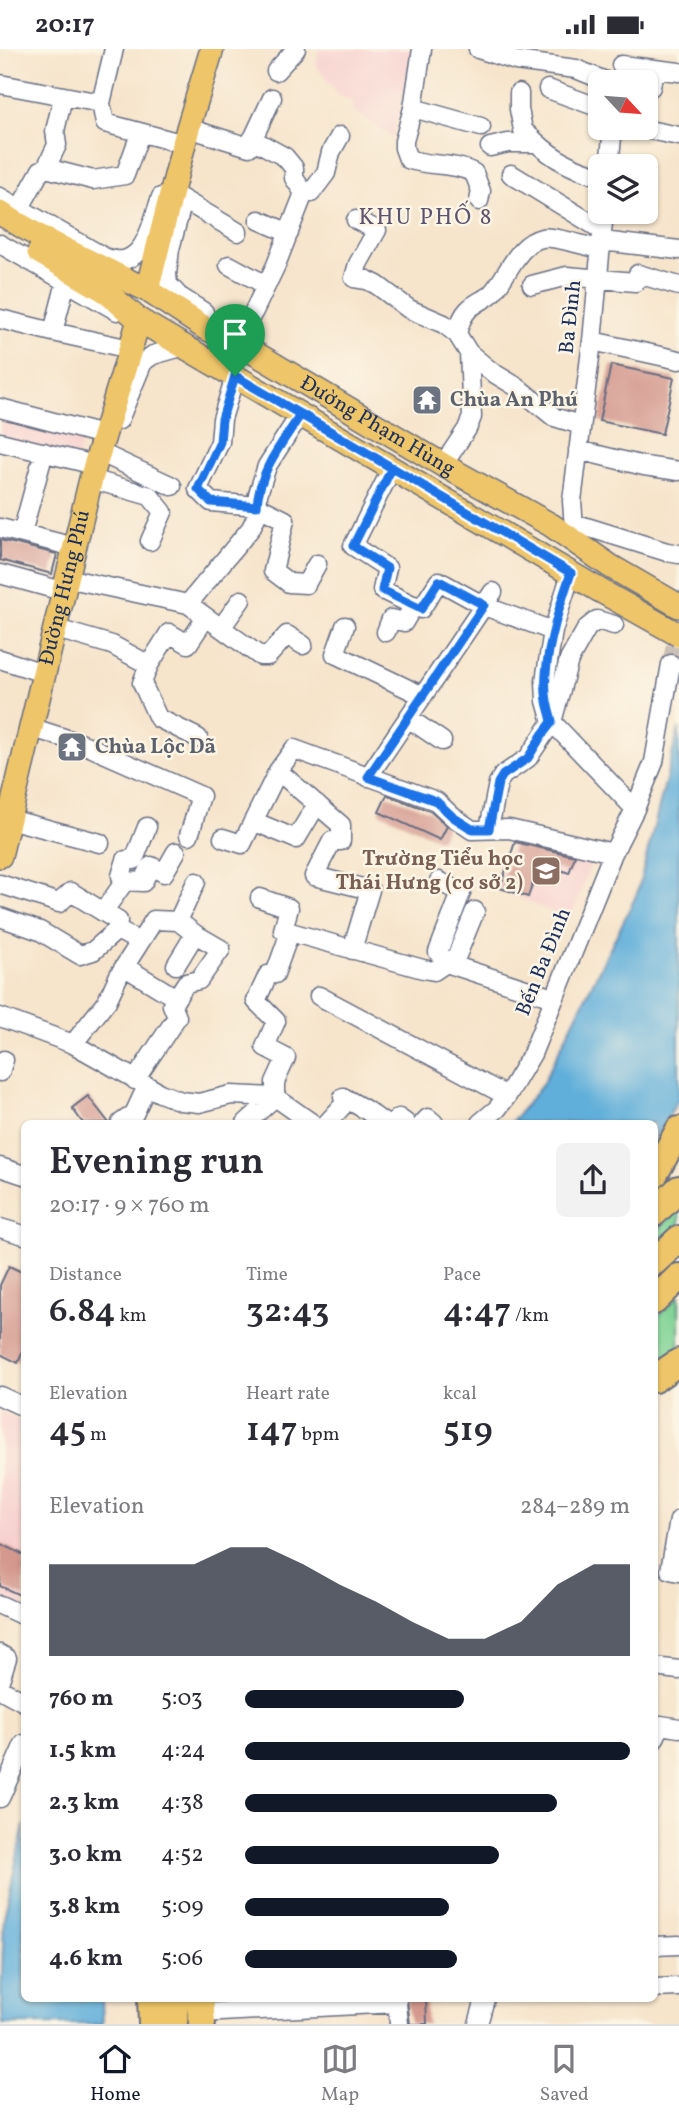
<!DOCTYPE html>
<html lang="en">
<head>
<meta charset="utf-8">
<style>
	body { margin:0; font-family:Vollkorn,serif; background:#f2f2f3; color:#2b2b33; height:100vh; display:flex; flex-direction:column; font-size:26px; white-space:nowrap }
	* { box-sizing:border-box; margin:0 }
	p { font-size:23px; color:#7c7c81 }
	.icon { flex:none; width:38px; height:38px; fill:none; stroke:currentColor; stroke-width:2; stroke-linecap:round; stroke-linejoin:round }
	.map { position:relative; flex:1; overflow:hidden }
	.panel { position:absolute; left:21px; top:1071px; width:637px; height:882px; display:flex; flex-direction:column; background:#fff; border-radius:10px; box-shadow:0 2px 5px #0004 }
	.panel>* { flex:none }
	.needle { width:46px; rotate:116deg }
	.fabs { position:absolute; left:588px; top:21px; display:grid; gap:14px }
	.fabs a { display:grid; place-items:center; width:70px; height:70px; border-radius:10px; background:#fff; box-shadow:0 2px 5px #0004; font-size:35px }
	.pin { position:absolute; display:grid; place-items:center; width:60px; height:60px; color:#fff; margin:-72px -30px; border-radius:50% 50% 50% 0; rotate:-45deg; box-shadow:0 0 7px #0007 }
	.pin .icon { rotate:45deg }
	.round { display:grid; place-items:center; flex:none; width:74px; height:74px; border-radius:10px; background:#f2f2f3 }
	.overview { display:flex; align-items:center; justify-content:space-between; height:119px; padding:0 28px }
	h1 { font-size:38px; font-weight:600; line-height:52px }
	.figures { display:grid; grid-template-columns:repeat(3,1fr); gap:10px; height:119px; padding:7px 28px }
	.figures div { display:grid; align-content:center }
	.figures b { font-size:35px; font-weight:600 }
	.figures small { font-size:19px; font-weight:400 }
	.figures p { font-size:19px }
	.chart { height:196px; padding:14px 28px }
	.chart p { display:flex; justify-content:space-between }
	.chart svg { width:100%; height:126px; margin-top:7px; fill:#111827; opacity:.7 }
	ul { padding:0 28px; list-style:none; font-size:23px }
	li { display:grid; grid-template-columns:112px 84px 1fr; align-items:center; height:52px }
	li i { height:18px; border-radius:9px; background:#111827 }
	.status { display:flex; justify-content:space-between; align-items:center; height:49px; padding:0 35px; background:#fff; direction:ltr }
	.status svg { height:19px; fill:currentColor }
	.dock { display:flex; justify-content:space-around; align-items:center; height:98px; border-top:2px solid #e1e1e2; background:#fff; font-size:19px; color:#7c7c81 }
	.dock a { display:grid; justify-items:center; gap:4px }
	.dock .selected { color:#111827 }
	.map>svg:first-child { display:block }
	.built { fill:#f7d0cf }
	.green { fill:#7fd395; stroke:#4d817a; stroke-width:2 }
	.water { fill:#60afda; stroke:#3e6f9c; stroke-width:2 }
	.building { fill:#d4988e }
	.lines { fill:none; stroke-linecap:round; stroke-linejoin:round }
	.minor-tunnel { stroke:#cac0b5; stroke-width:18; stroke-dasharray:18 9; stroke-linecap:butt }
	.minor-casing { stroke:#686e84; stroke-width:21 }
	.major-casing { stroke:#686e84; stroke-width:26 }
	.highway-casing { stroke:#686e84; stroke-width:30 }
	.minor { stroke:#fff; stroke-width:18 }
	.major { stroke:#eec569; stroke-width:23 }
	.highway { stroke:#eec569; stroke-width:26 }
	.major-bridge-casing { stroke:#686e84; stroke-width:26; stroke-linecap:butt }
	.major-bridge { stroke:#eec569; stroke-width:23 }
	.route-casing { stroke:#fff; stroke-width:14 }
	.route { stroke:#1a73e8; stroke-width:9 }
	.labels { text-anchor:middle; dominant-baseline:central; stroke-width:5; stroke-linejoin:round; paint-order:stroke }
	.street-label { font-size:21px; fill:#1b2f5e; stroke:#fcf5e5 }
	.worship-label { font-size:21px; font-weight:bold; fill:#5b616d; stroke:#fcf5e5; text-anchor:start }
	.education-label { font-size:21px; font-weight:bold; fill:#785e54; stroke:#fcf5e5; text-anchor:end }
	.neighbourhood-label { font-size:23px; letter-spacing:2px; fill:#5c546f; stroke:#fcf5e5 }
</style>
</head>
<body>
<div class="status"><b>20:17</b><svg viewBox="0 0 49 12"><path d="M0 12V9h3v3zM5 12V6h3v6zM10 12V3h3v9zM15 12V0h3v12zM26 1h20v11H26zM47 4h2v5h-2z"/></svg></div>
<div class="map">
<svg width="679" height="1975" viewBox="0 0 679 1975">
	<rect width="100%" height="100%" fill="#fcf5e5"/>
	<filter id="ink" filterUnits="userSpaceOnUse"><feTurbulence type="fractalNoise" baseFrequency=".0143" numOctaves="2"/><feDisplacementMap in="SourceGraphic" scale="14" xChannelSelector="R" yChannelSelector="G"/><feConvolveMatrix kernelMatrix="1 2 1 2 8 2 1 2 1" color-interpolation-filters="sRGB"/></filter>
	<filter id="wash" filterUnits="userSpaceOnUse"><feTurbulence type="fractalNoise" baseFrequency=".00686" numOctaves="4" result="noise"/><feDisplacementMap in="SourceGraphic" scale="28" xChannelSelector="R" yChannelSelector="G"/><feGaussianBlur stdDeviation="1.57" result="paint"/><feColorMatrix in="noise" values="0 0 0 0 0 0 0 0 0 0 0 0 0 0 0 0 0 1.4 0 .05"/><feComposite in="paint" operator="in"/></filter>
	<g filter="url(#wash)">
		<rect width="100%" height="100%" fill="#f6e4cb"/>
		<!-- built -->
		<path class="built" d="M319 0H415L393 89 352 61 353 52 339 47 316 16Z
			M0 362 84 385 77 409 0 389Z
			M515 785 595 804 570 870 497 840Z
			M0 1362 24 1374V1562L0 1551Z"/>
		<!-- green -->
		<path class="green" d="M679 1159V1177L655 1201V1184Z
			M679 1247V1300L655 1317V1270Z"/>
		<!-- water -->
		<path class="water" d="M679 679V1049L655 1091 654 1074H511L542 1036 637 845Z
			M24 1776V1950H102L103 1975H3L1 1947 4 1869Z"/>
		<g id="blocks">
			<!-- building -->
			<path class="building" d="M611 316 674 329 662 385 599 372Z
				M0 491 57 505 52 525 0 511Z
				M387 746 430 762 447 777 440 791 379 763Z
				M515 793 575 807 569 824 540 814 528 848 500 839Z
				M88 1047 109 1074H83L72 1059Z
				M9 1217 24 1224V1300L18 1314 0 1305V1236Z
				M0 1494 24 1506V1548L0 1537Z
				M407 1950H426L427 1975H410Z"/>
		</g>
	</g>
	<g filter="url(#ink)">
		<use href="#blocks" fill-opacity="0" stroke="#686e84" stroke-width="2"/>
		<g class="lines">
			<!-- minor-tunnel -->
			<path class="minor-tunnel" d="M671 615 679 578"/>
			<!-- minor casing -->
			<g class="minor-casing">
				<path id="minor" d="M114 0 101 54 105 74 184 95
					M422 0 413 59 404 92V99L408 110C429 118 453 113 474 124L481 142 479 152
					M478 0 516 12 576 20 608 33
					M621 16 679 23
					M276 22 296 0
					M0 35 101 54
					M646 37 651 38 654 20
					M548 40 600 59
					M519 44V60L523 81 537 94
					M413 59 481 78
					M188 79 249 98 272 49
					M638 79 679 87
					M490 98 508 94H537C555 111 576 121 600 127
					M609 117 613 79
					M46 119 93 131 125 126 140 85
					M511 125 602 181
					M172 144 180 152 181 159 170 200 167 225 168 235 179 247 204 263 206 271 205 279
					M172 144 238 183
					M304 144H311L326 124 331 103 340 87
					M0 148 104 208C144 224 151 176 161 148
					M20 159 41 121 46 119 57 96 55 82 63 48
					M259 171 289 184
					M356 171 377 181 358 215 354 229 367 231 377 236 409 260 444 275 457 285 469 304 472 368 467 380 443 416
					M602 192 679 201
					M0 195 117 262
					M229 216 266 236
					M532 236 567 227 635 233 638 225 679 237
					M0 270 53 283 130 300
					M53 283 66 233
					M457 285C459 277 462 267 468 261 475 254 484 251 491 245 508 228 516 195 542 189 553 186 587 198 601 200
					M592 292 679 311
					M236 293 254 262 276 216 304 144 294 129V119L285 108 252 90
					M469 304 492 323 517 338 554 368 574 374 581 378
					M235 327 222 370 220 393 198 440 211 453 257 457 285 471 273 522 289 534 306 535 317 515
					M0 359 103 386
					M108 374 119 371 143 313 153 306 185 297
					M0 393 95 416
					M578 401 644 417 679 422
					M99 403 172 437
					M392 419 353 497 387 519 382 541 421 560 439 532 484 557 553 582
					M91 430 150 447 163 463 150 492
					M574 474 667 503 679 505
					M0 479 74 498
					M22 484 44 403
					M575 493 572 452 592 292 604 163
					M571 524 553 582 545 632 546 652 552 673 635 760
					M0 525 62 542
					M66 529 188 555 260 607H268L287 586 303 596
					M188 555 251 479 257 466 258 445 267 417 301 364
					M345 577 335 605 423 647
					M53 579 112 596 149 616 169 584 188 595 206 568
					M221 579 241 551
					M386 583 391 570 404 573 414 556
					M0 610 43 624
					M149 616 142 634 158 669 198 689
					M408 669 442 692
					M30 678 83 695 201 747C196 761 194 773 189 786
					M278 722 341 776V792H332L314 827 370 841 352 901
					M368 728 493 543
					M9 770 100 794
					M253 772 296 790 317 755
					M489 780 498 734 503 726 528 709 552 673 569 611 587 579 597 571 614 576
					M223 789 242 795 278 722 294 700 436 752 453 768 472 781 509 780 613 804
					M125 832 121 827 126 811H134L147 778
					M439 832 461 844 438 903 446 914
					M0 835 59 854 71 843 118 872 117 881 140 893 154 871 178 872 195 885 221 900 199 931 186 934 172 956 177 968 135 1031
					M260 849 289 859 283 881 423 920 434 922 446 914 553 949
					M103 863 125 832 143 833 151 817 164 824 176 803
					M0 868 40 882 80 906 93 902 117 881
					M178 872 196 833
					M290 883 275 925 268 926 256 952 276 972 265 998 286 1009 275 1033V1048L312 1074
					M176 916 195 885
					M453 916 475 862
					M125 918 176 949
					M319 947 507 1047
					M0 968 73 995 160 1044 181 1052 199 1054 231 1046 275 1048
					M73 995 107 952 119 926 140 893
					M0 1023 4 1011
					M343 1048 366 1061 384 1074
					M121 1074 134 1065 147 1037
					M246 1074 275 1048
					M327 1074 348 1051
					M393 1074 399 1069 406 1074
					M423 1074 428 1069 434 1074
					M480 1074 497 1060 507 1047 532 1005 613 804 635 760 654 713 671 615
					M0 1118 24 1126
					M0 1179 24 1186
					M0 1347 24 1358
					M679 1471 670 1521 679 1523
					M0 1556 24 1567
					M0 1605 7 1609 0 1631
					M654 1618 679 1621
					M0 1640 24 1653
					M654 1691 661 1676 679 1679
					M0 1749 24 1695
					M654 1897 679 1896
					M654 1939 679 1938
					M201 1964 397 1954 399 1975
					M478 1975 485 1950"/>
			</g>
			<!-- major casing -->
			<g class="major-casing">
				<g id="major">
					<path id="s1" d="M0 164 42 189 147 241 205 279 236 293 443 416 551 476 610 517 679 557"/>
					<path d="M39 203 104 241 139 271 599 541"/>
					<path d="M147 241 188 79 212 0"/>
					<path id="s2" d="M0 807 91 430 139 271"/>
				</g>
			</g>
			<!-- highway casing -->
			<g class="highway-casing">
				<path id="highway" d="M654 1126 679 1081
					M654 1164 679 1140
					M654 1213 679 1190
					M654 1252 679 1228
					M654 1330 679 1313
					M151 1950 152 1975
					M200 1950 202 1975
					M174 1975 175 1950"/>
			</g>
			<!-- minor -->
			<use href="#minor" class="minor"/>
			<!-- major -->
			<use href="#major" class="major"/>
			<!-- highway -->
			<use href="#highway" class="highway"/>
			<!-- major-bridge casing -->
			<g class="major-bridge-casing">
				<path id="major-bridge" d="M599 541 679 586"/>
			</g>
			<!-- major-bridge -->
			<use href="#major-bridge" class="major-bridge"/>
		</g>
	</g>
	<g class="lines" filter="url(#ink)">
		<!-- route casing -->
		<g class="route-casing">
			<path id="route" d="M235 327 392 419 353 497 387 519 382 541 421 560 439 532 484 556 368 728 436 752 453 768 472 780H489L498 734 503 726 528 709 542 686 552 673C551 666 548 659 547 652 540 616 559 558 571 524L301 365C283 393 259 421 257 457L211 453 198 440 220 393 222 370 235 327"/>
		</g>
		<!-- route -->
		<use href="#route" class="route"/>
	</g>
	<!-- icons -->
	<defs>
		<g id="temple-square" transform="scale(1.575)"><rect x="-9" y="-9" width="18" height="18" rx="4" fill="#6b7280" stroke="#fcf5e5"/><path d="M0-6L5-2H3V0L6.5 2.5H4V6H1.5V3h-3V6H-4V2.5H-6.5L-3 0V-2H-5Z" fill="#fff"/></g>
		<g id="school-square" transform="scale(1.575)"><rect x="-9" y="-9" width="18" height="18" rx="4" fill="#8d6e63" stroke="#fcf5e5"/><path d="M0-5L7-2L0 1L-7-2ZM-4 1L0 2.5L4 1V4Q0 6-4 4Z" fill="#fff"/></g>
	</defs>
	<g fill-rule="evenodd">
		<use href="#temple-square" x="427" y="351"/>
		<use href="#temple-square" x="72" y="698"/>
		<use href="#school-square" x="546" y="822"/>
	</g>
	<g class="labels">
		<!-- street labels -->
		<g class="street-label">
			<text transform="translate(571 268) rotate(-84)">Ba Đình</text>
			<text stroke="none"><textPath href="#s1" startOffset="434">Đường Phạm Hùng</textPath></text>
			<text stroke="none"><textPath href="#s2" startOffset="276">Đường Hưng Phú</textPath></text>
			<text transform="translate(544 913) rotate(-68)">Bến Ba Đình</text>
		</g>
		<!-- worship labels -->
		<g class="worship-label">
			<text x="450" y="351">Chùa An Phú</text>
			<text x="95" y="698">Chùa Lộc Dã</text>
		</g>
		<!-- education labels -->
		<g class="education-label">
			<text x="523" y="810">Trường Tiểu học<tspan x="523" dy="24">Thái Hưng (cơ sở 2)</tspan></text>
		</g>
		<!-- neighbourhood labels -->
		<g class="neighbourhood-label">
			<text x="426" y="169">KHU PHỐ 8</text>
		</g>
	</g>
</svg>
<div class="fabs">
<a><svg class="needle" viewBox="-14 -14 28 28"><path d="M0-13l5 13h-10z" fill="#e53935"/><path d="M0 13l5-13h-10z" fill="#7c7c81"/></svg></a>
<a><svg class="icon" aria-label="layers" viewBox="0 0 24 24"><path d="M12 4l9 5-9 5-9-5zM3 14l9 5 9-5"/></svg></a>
</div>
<div class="pin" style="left:235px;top:327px;background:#1e9e55"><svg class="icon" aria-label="arrive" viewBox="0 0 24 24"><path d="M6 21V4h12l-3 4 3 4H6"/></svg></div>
<section class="panel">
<div class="overview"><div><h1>Evening run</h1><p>20:17 · 9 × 760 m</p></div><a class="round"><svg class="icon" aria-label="share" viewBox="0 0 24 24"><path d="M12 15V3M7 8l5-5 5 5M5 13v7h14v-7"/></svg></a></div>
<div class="figures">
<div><p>Distance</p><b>6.84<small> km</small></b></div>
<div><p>Time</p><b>32:43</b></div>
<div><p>Pace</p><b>4:47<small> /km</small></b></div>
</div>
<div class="figures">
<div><p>Elevation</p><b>45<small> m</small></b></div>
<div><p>Heart rate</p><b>147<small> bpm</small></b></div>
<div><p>kcal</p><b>519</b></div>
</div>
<div class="chart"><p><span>Elevation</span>284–289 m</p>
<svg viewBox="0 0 160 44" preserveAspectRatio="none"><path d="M0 44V12L10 12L20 12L30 12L40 12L50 6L60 6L70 12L80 19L90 25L100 32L110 38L120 38L130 32L140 19L150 12L160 12V44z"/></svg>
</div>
<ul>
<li><b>760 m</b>5:03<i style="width:57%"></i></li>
<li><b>1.5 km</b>4:24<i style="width:100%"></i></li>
<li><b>2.3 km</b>4:38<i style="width:81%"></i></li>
<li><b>3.0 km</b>4:52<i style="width:66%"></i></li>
<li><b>3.8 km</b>5:09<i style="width:53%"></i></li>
<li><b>4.6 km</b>5:06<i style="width:55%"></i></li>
</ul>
</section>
</div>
<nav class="dock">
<a class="selected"><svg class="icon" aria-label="home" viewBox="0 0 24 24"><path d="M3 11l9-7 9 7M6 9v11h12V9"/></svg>Home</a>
<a><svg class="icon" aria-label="map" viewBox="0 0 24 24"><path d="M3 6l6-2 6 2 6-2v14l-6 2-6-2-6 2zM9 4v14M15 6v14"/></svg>Map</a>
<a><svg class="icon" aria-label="saved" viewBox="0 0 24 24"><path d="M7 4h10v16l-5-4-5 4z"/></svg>Saved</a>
</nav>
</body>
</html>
